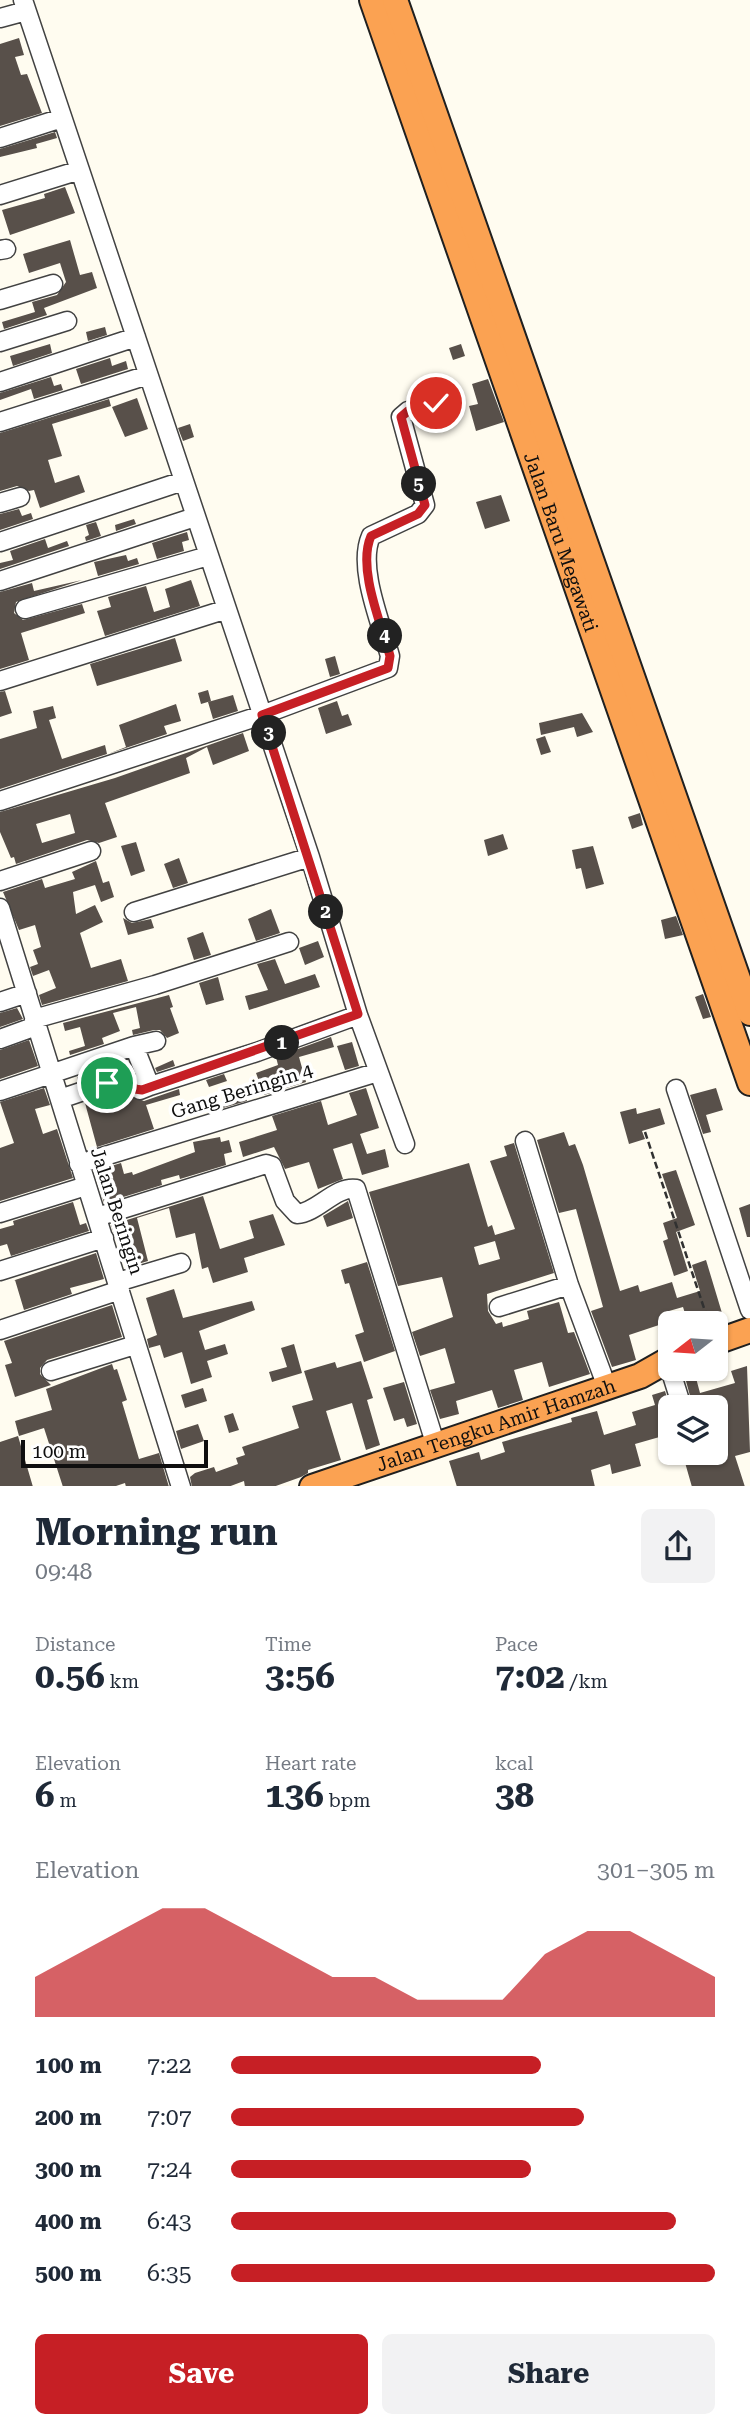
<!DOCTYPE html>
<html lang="en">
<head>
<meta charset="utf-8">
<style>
	body { margin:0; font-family:"Roboto Serif",serif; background:#f2f2f3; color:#1f2937; height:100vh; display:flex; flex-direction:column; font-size:26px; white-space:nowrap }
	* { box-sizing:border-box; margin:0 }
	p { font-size:23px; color:#747a83 }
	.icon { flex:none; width:38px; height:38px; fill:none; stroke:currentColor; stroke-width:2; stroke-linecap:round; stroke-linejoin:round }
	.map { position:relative; height:1486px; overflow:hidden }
	.side { display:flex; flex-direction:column; background:#fff; flex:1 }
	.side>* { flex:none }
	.needle { width:46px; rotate:253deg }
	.fabs { position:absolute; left:658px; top:1311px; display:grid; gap:14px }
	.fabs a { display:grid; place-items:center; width:70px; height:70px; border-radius:10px; background:#fff; box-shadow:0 2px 5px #0004; font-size:35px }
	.scale { position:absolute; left:21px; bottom:18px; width:187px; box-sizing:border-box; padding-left:7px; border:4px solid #0f0f0f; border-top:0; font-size:19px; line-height:24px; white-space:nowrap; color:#0f0f0f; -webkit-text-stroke:5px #fff; paint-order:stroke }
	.pin { position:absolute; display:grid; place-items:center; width:60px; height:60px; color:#fff; margin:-30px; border:4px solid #fff; border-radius:50%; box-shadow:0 2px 7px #0007 }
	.km { position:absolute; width:35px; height:35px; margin:-18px; border-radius:50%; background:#222; color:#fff; font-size:19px; line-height:35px; text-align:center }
	.round { display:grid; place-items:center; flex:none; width:74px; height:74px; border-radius:10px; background:#f2f2f3 }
	.summary { display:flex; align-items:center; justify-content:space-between; height:119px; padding:0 35px }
	h1 { font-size:38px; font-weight:700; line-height:52px }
	.stats { display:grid; grid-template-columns:repeat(3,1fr); gap:10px; height:119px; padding:7px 35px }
	.stats div { display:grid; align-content:center }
	.stats b { font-size:35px; font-weight:700 }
	.stats small { font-size:19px; font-weight:400 }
	.stats p { font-size:19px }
	.chart { height:196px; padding:14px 35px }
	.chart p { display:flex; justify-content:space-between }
	.chart svg { width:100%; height:126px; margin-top:7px; fill:#c61f25; opacity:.7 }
	.primary-button { display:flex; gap:14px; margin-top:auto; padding:14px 35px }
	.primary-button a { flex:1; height:80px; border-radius:10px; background:#c61f25; color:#fff; font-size:28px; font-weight:700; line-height:80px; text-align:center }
	.primary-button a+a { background:#f2f2f3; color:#1f2937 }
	ul { padding:0 35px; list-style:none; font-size:23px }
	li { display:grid; grid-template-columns:112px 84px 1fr; align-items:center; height:52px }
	li i { height:18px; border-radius:9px; background:#c61f25 }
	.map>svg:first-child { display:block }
	.building { fill:#58504a; fill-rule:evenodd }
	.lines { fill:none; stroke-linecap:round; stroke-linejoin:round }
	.minor-casing { stroke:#424242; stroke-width:21 }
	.highway-casing { stroke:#202020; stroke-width:28 }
	.path { stroke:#313131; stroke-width:2.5; stroke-dasharray:7 3.5; stroke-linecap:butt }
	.minor { stroke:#fff; stroke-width:18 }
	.highway { stroke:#fba252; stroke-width:24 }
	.route-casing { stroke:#fff; stroke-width:14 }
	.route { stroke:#c61f25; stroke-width:9 }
	.labels { text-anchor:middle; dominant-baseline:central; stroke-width:7; stroke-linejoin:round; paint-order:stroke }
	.street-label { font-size:19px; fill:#0f0f0f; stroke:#fff }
</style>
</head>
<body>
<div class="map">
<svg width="750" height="1487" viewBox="0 0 750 1487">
	<rect width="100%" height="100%" fill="#fffcf0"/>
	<!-- building -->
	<path class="building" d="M19 38 24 55 15 57 21 75 27 74 42 113 0 126V44Z
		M55 132 57 138 36 144 37 148 0 157V149Z
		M65 187 75 213 10 235 2 210 45 198 44 194Z
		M70 240 80 275 92 272 97 288 44 308 47 315 4 329 2 322 35 312 32 302 57 295 66 282 60 263 29 273 23 254Z
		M105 327 107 335 88 341 86 332Z
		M50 344 52 353 13 366 10 356Z
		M461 344 465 356 453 360 449 348Z
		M110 358 112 366 126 361 128 369 81 384 76 369Z
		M51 377 54 386 61 384 63 390 34 399 31 389 0 400V393Z
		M488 379 504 422 476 431 469 406 478 404 472 384Z
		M137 398 148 429 125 437 112 407Z
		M109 399 111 406 52 424 62 456 48 460 55 483 79 475 85 492 40 508 34 490 29 491 17 486 0 491V433Z
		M190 424 194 437 183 441 178 428Z
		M501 495 510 521 485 529 476 502Z
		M19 509 22 516 31 513 33 519 0 530V514Z
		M134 519 136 524 116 531 115 525Z
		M96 522 101 536 86 541 85 537 89 535 86 525Z
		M187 532 189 540 182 542 184 551 157 559 152 543Z
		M45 539 48 548 67 541 69 546 0 569V563L13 560 10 551Z
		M126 555 128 561 137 558 139 564 98 576 94 562Z
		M82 580 16 602 14 613 23 620 82 604 85 613 21 633 29 660 0 669V592L32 583 34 591Z
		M191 580 200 606 105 636 97 611 111 607 108 597 146 586 154 612 170 607 165 589Z
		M175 638 182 661 97 686 90 664Z
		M335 656 340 674 330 677 325 659Z
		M208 690 211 701 201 704 198 693Z
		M5 691 12 713 0 717V692Z
		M233 695 238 711 213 719 208 702Z
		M337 701 342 716 348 714 352 725 326 734 318 708Z
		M176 704 181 721 164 726 167 734 108 754 126 747 119 725Z
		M53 706 56 718 49 720 62 759 105 745 107 754 0 789V739L37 728 33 711Z
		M582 713 593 732 577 737 574 727 541 735 539 723Z
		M243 733 249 751 213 765 207 747 186 758 190 773 105 803 117 837 99 843 87 840 16 864 14 857 11 858 0 832V812L115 778ZM70 814 75 833 42 843 36 824Z
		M545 736 551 752 541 755 536 739Z
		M640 813 643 825 632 829 628 817Z
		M503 834 508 849 488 856 484 840Z
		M136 842 145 871 131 876 121 846Z
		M593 846 604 884 586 889 581 868 576 869 572 850Z
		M179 858 188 883 173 888 164 864Z
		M96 861 103 883 109 881 114 897 101 902 95 885 73 892 76 914 95 905 103 922 80 933 91 968 121 959 128 981 42 1005 39 995 56 988 49 970 33 976 30 967 38 964 33 950 41 947 35 925 19 930 3 892 42 879 45 888 75 879 72 872Z
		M271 909 280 933 256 941 248 919Z
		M676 916 683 935 665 939 661 920Z
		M123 918 132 923 151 919 154 928 128 935Z
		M203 932 211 955 194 960 187 938Z
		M318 941 324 957 305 965 299 948Z
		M275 959 285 984 315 974 320 987 249 1010 245 996 268 990 257 964Z
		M218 977 224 1000 206 1005 199 983Z
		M703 994 711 1017 703 1019 695 997Z
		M169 995 173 1007 170 1008 179 1033 167 1038 160 1030H154L133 1035 132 1030 140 1028 136 1007 113 1013 120 1031 102 1038 104 1044 70 1055 69 1051 85 1046 80 1027 65 1031 63 1023Z
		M17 1008 23 1019 0 1027V1013Z
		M331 1037 334 1047 299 1057 306 1082 264 1095 256 1073 278 1065 276 1057Z
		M29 1040 38 1066 0 1079V1050Z
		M352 1042 359 1066 345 1070 337 1046Z
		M173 1060 175 1066 157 1072 155 1068Z
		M120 1063 123 1070 103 1072 78 1081 77 1077Z
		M224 1074 227 1081 209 1087 206 1080Z
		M44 1088 50 1105 35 1109 43 1134 57 1129 73 1178 0 1201V1148L14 1143 0 1102Z
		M366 1088 379 1128 360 1134 367 1154 385 1149 389 1167 362 1175 352 1143 333 1149 343 1179 318 1189 309 1162 285 1169 274 1147 243 1157 239 1142 277 1130 272 1116 321 1101 328 1125 357 1115 349 1093Z
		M716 1088 723 1110 706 1115 711 1132 703 1134 690 1095Z
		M179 1089 180 1095 146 1105 154 1129 97 1147 85 1103 108 1095 110 1103 130 1096 144 1101Z
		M245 1096 247 1101 223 1108 222 1103Z
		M636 1108 637 1114 660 1108 665 1124 642 1131 645 1139 629 1144 620 1112Z
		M564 1132 569 1146 575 1144 583 1165 620 1291 638 1285 640 1292 672 1282 677 1298 700 1291 692 1265 706 1260 725 1323 716 1326V1323H688L683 1307 662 1313 665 1323 629 1335 636 1360 612 1367 591 1311 603 1307 576 1209 559 1213 537 1140Z
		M220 1137 221 1142 229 1140 232 1152 224 1154 226 1165 180 1179 179 1175 161 1180 162 1185 104 1203 98 1182 107 1179 104 1168 121 1163 124 1174 132 1172 133 1175 195 1152 193 1142Z
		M514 1143 554 1273 487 1294 488 1311 496 1324 502 1322 503 1327 529 1319 527 1311 559 1302 568 1333 574 1332 590 1374 549 1387 542 1362 514 1370 523 1400 498 1408 492 1390 456 1401 459 1414 440 1419 430 1390 455 1383 445 1348 420 1356 412 1332 453 1317 442 1277 398 1286 369 1192 469 1163 488 1227 492 1225 495 1235 515 1229 490 1161 507 1156 504 1146ZM495 1241 500 1259 479 1265 474 1247Z
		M676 1170 695 1225 676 1232 688 1271 674 1276 663 1241 668 1239 663 1223 677 1218 662 1174Z
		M203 1196 220 1249 254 1238 249 1221 273 1214 285 1245 244 1258 248 1272 213 1283 208 1267 202 1269 195 1233 176 1238 169 1208 137 1218 148 1261 138 1264 136 1255 131 1256 128 1244 119 1247 111 1225Z
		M348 1201 353 1218 327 1227 323 1216Z
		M73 1202 80 1225 86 1223 89 1231 11 1256 7 1244 0 1246V1229L14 1225 13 1221Z
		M750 1204V1237H747L739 1208Z
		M96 1253 104 1279 70 1288 72 1294 24 1310 15 1280 0 1285Z
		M367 1262 395 1351 364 1362 355 1335 364 1332 349 1283 345 1284 341 1270Z
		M174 1289 183 1318 252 1301 255 1310 199 1331 205 1350 225 1344 228 1354 207 1361 212 1377 191 1384 182 1352 164 1358 160 1345 149 1348 147 1339 157 1335 146 1298Z
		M112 1305 122 1337 47 1360 40 1368V1374L51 1385 15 1397 5 1365 12 1363 4 1341Z
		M294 1344 302 1373 272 1382 269 1372 287 1367 281 1348Z
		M361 1361 373 1398 367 1400 380 1445 366 1450 352 1403 326 1411 341 1460 308 1470V1473L301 1477 273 1487H245L244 1481 228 1487H192L190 1477 195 1473 214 1467 216 1472 238 1464 236 1458 245 1455 242 1447 299 1428 292 1406 313 1400 304 1371 335 1362 337 1368Z
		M112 1364 114 1370 117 1369 127 1400 122 1402 139 1459 159 1453 169 1487H126L125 1483 113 1487H63L44 1428 19 1436 15 1421 52 1410 46 1389Z
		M747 1366 750 1452 735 1456 745 1487H692L682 1452H716V1435L722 1431 716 1407H693L686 1381 696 1378 700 1393 735 1383 731 1371Z
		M404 1382 417 1424 407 1427 404 1418 394 1421 383 1388Z
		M203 1388 207 1401 185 1408 181 1395Z
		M665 1391 670 1408V1434L635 1444 641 1466 612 1474 610 1464 591 1470 595 1487H457L449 1461 479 1452 481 1460 505 1452 502 1442 572 1422 571 1418 597 1411 604 1435 636 1425 632 1412 655 1405 652 1395Z
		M233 1413 239 1430 229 1433 224 1416Z
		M198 1424 204 1441 181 1449 176 1431Z
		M18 1436 33 1487H0V1442Z"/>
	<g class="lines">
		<!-- minor casing -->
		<g class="minor-casing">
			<path id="minor" d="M23 0 310 857 358 1015 405 1144
				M0 18 26 11
				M0 138 62 118
				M0 195 80 170
				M0 250 6 249
				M0 300 53 284
				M0 342 67 321
				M0 382 136 337
				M0 422 148 375
				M0 503 20 497
				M0 542 183 481
				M0 581 195 517
				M25 609 208 556
				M0 681 224 610
				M0 801 262 715 388 668 390 656C381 623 357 567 371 536L418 514 425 505 401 417 408 411 436 403
				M0 881 91 851
				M0 908 181 1487
				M134 912 310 857
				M0 1002 27 993
				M34 1019 155 985 289 942
				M0 1039 36 1026
				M134 1046 156 1041
				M676 1089 750 1310
				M0 1091 134 1046 150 1086 257 1052 358 1015
				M60 1099 107 1083 129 1081 140 1090 150 1086
				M525 1141 569 1285 607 1387
				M79 1164 378 1072
				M0 1213 86 1186
				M97 1217 266 1164 272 1166 285 1201 297 1214C317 1213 335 1186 356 1189L436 1446
				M0 1271 104 1238
				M118 1282 181 1263
				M499 1307 569 1285
				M0 1330 120 1290
				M51 1371 135 1345
				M671 1372 682 1407"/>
		</g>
		<!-- highway casing -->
		<g class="highway-casing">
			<g id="highway">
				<path id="s1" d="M372 0 750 1083"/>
				<path d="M395 0 750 1013"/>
				<path d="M716 1342 750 1330"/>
				<path id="s2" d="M312 1487 640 1376 670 1359"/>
			</g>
		</g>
		<!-- path -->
		<path class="path" d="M645 1132 709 1323"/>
		<!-- minor -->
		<use href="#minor" class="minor"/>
		<!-- highway -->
		<use href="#highway" class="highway"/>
	</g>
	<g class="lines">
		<!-- route casing -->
		<g class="route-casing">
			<path id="route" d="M107 1083 129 1081 135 1089 142 1090 358 1014 262 715 388 668 390 656C381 623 357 568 371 536L418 514 425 505 401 417 408 411 436 403"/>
		</g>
		<!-- route -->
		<use href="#route" class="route"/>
	</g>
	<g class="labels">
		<!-- street labels -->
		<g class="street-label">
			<text stroke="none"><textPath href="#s1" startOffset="574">Jalan Baru Megawati</textPath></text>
			<text transform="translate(242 1091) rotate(-17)">Gang Beringin 4</text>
			<text transform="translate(117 1211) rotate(72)">Jalan Beringin</text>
			<text stroke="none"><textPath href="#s2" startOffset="194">Jalan Tengku Amir Hamzah</textPath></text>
		</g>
	</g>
</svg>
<div class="fabs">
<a><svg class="needle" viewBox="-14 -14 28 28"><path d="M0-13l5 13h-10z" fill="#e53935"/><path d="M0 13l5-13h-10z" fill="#747a83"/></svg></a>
<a><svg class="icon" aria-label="layers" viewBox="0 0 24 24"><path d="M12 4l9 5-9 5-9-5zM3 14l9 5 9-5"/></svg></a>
</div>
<div class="scale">100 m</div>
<div class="pin" style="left:107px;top:1083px;background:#1e9e55"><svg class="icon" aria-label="arrive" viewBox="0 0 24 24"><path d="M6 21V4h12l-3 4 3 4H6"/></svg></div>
<div class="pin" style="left:436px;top:403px;background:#d93025"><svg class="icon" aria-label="check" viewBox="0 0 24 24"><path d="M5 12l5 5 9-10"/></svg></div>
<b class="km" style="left:282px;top:1043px">1</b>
<b class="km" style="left:326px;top:912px">2</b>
<b class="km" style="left:269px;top:733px">3</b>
<b class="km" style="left:385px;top:636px">4</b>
<b class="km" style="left:419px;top:484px">5</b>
</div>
<section class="side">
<div class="summary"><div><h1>Morning run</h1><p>09:48</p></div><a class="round"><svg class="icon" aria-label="share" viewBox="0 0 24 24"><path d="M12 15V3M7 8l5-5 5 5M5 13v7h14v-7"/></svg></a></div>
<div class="stats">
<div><p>Distance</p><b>0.56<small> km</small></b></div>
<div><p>Time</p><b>3:56</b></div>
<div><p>Pace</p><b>7:02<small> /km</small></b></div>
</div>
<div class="stats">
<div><p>Elevation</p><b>6<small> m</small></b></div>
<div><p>Heart rate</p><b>136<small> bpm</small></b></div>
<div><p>kcal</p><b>38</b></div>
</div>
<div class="chart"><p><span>Elevation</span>301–305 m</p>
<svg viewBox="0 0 160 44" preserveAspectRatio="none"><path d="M0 44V30L10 22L20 14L30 6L40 6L50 14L60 22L70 30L80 30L90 38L100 38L110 38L120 22L130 14L140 14L150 22L160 30V44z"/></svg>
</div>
<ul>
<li><b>100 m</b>7:22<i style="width:64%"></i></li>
<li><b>200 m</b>7:07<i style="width:73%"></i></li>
<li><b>300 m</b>7:24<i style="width:62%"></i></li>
<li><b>400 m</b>6:43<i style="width:92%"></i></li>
<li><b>500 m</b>6:35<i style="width:100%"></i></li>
</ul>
<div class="primary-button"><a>Save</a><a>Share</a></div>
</section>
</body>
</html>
